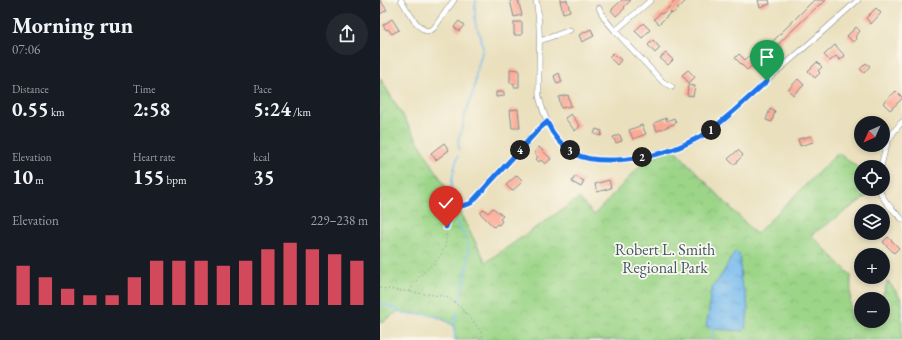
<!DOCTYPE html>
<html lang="en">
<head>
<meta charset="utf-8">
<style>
	body { margin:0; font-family:"EB Garamond",serif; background:#242831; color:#f1f3f6; height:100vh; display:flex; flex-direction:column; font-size:15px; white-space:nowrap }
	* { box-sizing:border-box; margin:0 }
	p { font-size:13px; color:#9ea1a6 }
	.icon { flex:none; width:22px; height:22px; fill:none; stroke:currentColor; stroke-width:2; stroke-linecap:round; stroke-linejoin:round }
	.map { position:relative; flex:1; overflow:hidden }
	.side { display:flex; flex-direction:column; background:#171b24; width:380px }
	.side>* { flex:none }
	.needle { width:26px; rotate:225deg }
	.buttons { position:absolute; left:474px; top:116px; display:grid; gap:8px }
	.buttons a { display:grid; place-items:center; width:36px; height:36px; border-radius:50%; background:#171b24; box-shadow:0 2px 6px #0003; font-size:20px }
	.pin { position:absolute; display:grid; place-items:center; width:34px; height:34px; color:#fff; margin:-41px -17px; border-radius:50% 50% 50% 0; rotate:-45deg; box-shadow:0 0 4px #0007 }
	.pin .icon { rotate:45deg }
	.km { position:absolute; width:20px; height:20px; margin:-10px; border-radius:50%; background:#222; color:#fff; font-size:11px; line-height:20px; text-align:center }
	.round { display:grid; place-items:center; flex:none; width:42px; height:42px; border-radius:21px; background:#242831 }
	.overview { display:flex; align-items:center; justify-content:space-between; height:68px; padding:0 12px }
	h1 { font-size:22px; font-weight:700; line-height:30px }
	.metrics { display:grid; grid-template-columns:repeat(3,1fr); gap:6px; height:68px; padding:4px 12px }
	.metrics div { display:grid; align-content:center }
	.metrics b { font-size:20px; font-weight:700 }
	.metrics small { font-size:11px; font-weight:400 }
	.metrics p { font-size:11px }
	.chart { height:112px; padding:8px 12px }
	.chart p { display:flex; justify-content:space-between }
	.chart svg { width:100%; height:72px; margin-top:4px; stroke:#d1495b; stroke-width:6 }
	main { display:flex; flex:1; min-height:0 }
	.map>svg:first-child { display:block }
	.park { fill:url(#park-crowns); stroke:#5c8273 }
	.water { fill:url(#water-ripples); stroke:#4a75a6 }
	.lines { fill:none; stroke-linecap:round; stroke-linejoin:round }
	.stream { stroke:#78bbee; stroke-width:1.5 }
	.building { fill:#fda894 }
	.street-casing { stroke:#82888e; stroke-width:6 }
	.path { stroke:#82888e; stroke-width:1; stroke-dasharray:1 3; stroke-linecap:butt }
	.street { stroke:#fff; stroke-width:5 }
	.route-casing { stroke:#fff; stroke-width:8 }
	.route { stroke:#1a73e8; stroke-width:5 }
	.labels { text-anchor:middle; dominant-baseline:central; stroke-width:3.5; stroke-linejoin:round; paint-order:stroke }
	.park-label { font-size:16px; fill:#3b5868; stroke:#fbf7ec }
</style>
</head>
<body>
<main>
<section class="side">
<div class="overview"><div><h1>Morning run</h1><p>07:06</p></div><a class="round"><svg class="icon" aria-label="share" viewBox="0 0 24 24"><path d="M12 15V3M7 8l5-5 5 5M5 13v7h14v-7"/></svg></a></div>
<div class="metrics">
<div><p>Distance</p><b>0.55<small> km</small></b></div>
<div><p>Time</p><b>2:58</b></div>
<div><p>Pace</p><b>5:24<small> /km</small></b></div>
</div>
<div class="metrics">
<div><p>Elevation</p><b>10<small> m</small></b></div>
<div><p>Heart rate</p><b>155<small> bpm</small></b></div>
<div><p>kcal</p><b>35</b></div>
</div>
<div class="chart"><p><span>Elevation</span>229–238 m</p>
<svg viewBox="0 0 160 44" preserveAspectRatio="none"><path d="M5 44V20M15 44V27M25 44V34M35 44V38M45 44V38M55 44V27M65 44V17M75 44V17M85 44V17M95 44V20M105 44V17M115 44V10M125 44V6M135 44V10M145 44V13M155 44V17"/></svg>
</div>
</section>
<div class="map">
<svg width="522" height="340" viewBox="0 0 522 340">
	<defs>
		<pattern id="park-crowns" width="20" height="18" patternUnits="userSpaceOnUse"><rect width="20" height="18" fill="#9cd588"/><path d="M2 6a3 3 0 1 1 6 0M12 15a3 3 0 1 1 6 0" fill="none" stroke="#86b778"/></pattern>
		<pattern id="water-ripples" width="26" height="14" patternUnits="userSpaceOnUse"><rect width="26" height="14" fill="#78bbee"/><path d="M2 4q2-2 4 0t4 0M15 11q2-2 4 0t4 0" fill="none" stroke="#6298c4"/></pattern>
	</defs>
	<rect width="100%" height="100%" fill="#fbf7ec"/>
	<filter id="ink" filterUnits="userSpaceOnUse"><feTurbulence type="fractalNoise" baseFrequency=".025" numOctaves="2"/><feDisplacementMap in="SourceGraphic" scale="8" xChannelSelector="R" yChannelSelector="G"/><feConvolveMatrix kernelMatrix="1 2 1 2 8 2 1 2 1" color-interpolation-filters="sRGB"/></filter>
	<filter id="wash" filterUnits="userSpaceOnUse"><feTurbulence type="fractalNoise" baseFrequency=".012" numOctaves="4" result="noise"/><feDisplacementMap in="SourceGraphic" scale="16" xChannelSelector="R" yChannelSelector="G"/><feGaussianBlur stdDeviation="0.9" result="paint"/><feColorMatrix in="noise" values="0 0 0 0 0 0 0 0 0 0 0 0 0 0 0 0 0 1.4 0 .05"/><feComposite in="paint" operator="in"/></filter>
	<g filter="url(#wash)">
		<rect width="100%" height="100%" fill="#eae0bd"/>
		<!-- park -->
		<path class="park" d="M0 78 71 196 106 262 199 198 214 215 269 156 294 149 376 234 458 153 481 170V189H497L431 235 471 275 470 318 489 326 491 321H503V299H501L508 281 522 300V340H75L74 326C64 320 56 315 44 314 34 313 28 315 19 311L0 323Z"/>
		<!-- water -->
		<path class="water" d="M355 252 359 253 360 257 361 282 367 299 368 309 367 319 364 331 333 329 326 326 329 311 330 294 333 287 343 273 353 254Z"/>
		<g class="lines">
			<!-- stream -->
			<path class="stream" d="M79 150 78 140 83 127V121L93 92 94 91 96 74 103 49 101 37 96 26 95 20V7L96 0
				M71 207C70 190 72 173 78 156
				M76 219C78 226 83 232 86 238 93 256 83 282 80 300
				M0 303 11 307 26 314H45L55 316 63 318 74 326
				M333 329V340
				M75 340 74 326 77 313"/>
		</g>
		<g id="blocks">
			<!-- building -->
			<path class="building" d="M0 0 7 10 0 14Z
				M130 0H138L142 15 134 17Z
				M180 0H187L190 11 183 13Z
				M242 0H251L244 7 245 8 236 16 231 10Z
				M296 0H307L292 14 291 12 279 24 274 19 280 13 282 14Z
				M378 0H389L390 4 380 7Z
				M434 0H446L441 5 440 4 394 48V47L383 58 381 57 367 70 355 58 359 54 365 60 371 54 374 56 384 46 386 48Z
				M496 8 501 13 491 24 486 18Z
				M12 19 19 30 12 34 8 29 6 30 3 25Z
				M79 21 84 25 79 31 74 27Z
				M134 22H142V35H134Z
				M263 23 270 30 262 38 255 31Z
				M476 27 480 31 475 37 477 39 473 42 467 36Z
				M211 29 214 36 202 42 199 35Z
				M273 40 280 48 275 53 268 45Z
				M455 45 465 56 460 60 456 56 450 61 444 55Z
				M233 53 241 60 237 65 229 57Z
				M286 53 293 60 288 65 280 58Z
				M437 62 442 67 438 71 440 73 435 78 428 71Z
				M486 63 490 66 484 73 480 69Z
				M130 69 139 70V87H134V83H130Z
				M308 70 315 77 309 83 302 75Z
				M179 73 182 82 177 84 174 76Z
				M418 79 424 85 413 95 408 90Z
				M308 85 315 86 313 96 307 95Z
				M516 91 522 97V99L510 110 503 103Z
				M116 92H124V96L116 97Z
				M188 95 191 106 181 108 179 97Z
				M138 109 140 128H132L130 110Z
				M390 109 395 111 392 122 386 120Z
				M191 114 200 126 195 131 185 118Z
				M493 116 500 120 498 123H488Z
				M286 118 287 121 294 118 296 123 277 131 274 123Z
				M262 125 266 134 253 139 249 130Z
				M216 129 222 131 221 136 214 134Z
				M240 135 242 141 236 143 233 137Z
				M431 136 433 142 420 146 418 139Z
				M64 143 69 150 56 160 51 153Z
				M159 147 171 159 165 164 161 160 159 162 156 159 158 157 154 153Z
				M358 150 363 155 354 165 348 159Z
				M137 175 143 181 132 191 126 185Z
				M195 176 204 181 201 187 192 182Z
				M229 180 231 188 217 192 215 184Z
				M113 208 123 216 120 219 122 221 119 225 117 224 114 227 100 213 104 209 108 213Z
				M508 237 519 248 514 253 503 242Z
				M505 264 509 268 503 274V265Z"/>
		</g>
	</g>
	<g filter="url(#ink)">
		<use href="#blocks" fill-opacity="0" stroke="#82888e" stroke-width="1"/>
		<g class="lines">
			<!-- street casing -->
			<g class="street-casing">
				<path id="street" d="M21 0C28 11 35 25 46 31L51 30 54 28 74 0
					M156 0C162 32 158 64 159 96 168 134 186 161 227 160 237 160 246 159 255 158 281 154 306 147 328 132 350 118 368 98 387 80 418 54 448 27 478 0
					M219 8 225 19 235 31 283 82 292 87
					M235 31 271 0
					M160 41 190 30
					M501 167C505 147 508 137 522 122
					M499 189C503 201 513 210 522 219
					M91 203 158 130 167 122"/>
			</g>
			<!-- path -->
			<path class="path" d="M0 288 61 296C64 296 67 297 70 299 80 305 101 328 104 340
				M30 291C33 286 36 280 40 276 48 268 58 261 63 251 70 237 61 227 73 213 77 208 80 206 86 205"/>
			<!-- street -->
			<use href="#street" class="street"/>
		</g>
	</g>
	<g class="lines" filter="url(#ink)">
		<!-- route casing -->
		<g class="route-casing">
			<path id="route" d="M66 227C68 219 73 209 81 206 85 205 88 205 91 203L158 130 167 122C173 135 183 147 195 154 218 166 270 158 294 149 305 145 316 139 327 133 334 128 341 122 348 116 361 105 374 93 387 81"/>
		</g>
		<!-- route -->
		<use href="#route" class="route"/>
	</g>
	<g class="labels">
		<!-- park labels -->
		<g class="park-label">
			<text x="285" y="249">Robert L. Smith<tspan x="285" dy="18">Regional Park</tspan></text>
		</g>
	</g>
</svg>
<div class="buttons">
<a><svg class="needle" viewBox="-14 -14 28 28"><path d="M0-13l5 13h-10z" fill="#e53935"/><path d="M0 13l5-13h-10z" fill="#9ea1a6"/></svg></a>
<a><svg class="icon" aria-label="locate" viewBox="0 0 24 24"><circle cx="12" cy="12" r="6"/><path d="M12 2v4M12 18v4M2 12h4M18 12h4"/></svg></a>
<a><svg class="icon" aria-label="layers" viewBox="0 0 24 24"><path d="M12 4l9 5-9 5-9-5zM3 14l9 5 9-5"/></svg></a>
<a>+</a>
<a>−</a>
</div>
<div class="pin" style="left:387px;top:81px;background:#1e9e55"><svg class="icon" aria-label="arrive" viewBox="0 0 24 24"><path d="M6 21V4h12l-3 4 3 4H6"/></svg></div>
<div class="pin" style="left:66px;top:227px;background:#d93025"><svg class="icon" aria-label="check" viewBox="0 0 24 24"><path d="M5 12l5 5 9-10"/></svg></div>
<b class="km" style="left:331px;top:130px">1</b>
<b class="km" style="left:262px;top:157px">2</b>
<b class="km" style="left:190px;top:150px">3</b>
<b class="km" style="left:140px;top:150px">4</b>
</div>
</main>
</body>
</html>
